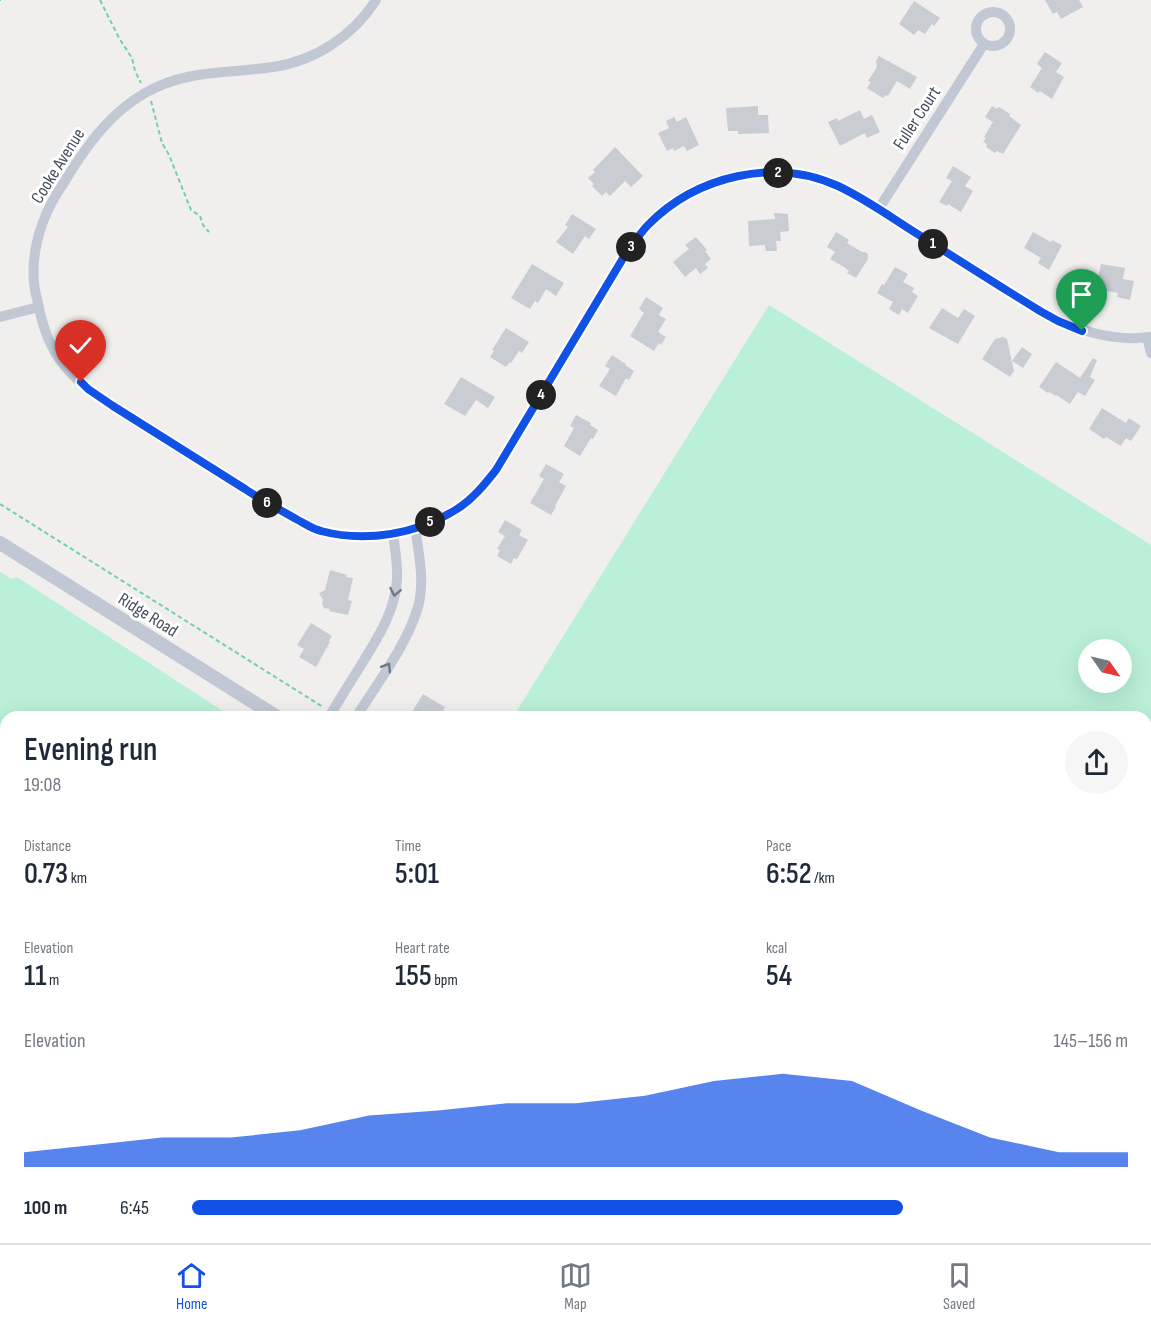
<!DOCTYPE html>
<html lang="en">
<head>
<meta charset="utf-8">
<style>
	body { margin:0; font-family:"Sofia Sans Condensed",sans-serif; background:#f6f6f7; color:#1f2937; height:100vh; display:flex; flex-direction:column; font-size:22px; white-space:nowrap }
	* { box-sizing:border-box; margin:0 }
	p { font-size:20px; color:#747a83 }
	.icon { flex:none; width:33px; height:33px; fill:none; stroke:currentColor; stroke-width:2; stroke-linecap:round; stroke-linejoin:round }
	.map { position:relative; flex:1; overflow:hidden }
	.sheet { position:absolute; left:0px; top:711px; width:1152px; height:532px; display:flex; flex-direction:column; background:#fff; border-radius:18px 18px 0 0; box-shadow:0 6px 24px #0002 }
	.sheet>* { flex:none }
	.needle { width:39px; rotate:124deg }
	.fabs { position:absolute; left:1078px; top:639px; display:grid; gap:12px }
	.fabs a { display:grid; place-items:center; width:54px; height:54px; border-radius:50%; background:#fff; box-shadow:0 6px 24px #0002; font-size:30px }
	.pin { position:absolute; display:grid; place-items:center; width:51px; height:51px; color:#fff; margin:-62px -26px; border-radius:50% 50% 50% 0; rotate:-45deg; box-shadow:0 0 6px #0007 }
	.pin .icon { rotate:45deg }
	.km { position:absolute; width:30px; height:30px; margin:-15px; border-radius:50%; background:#222; color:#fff; font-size:16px; line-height:30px; text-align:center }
	.round { display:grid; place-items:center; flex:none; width:63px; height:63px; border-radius:32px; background:#f6f6f7 }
	.head { display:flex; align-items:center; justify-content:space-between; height:102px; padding:0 24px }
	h1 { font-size:33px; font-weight:600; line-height:45px }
	.metrics { display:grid; grid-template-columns:repeat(3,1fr); gap:9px; height:102px; padding:6px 24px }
	.metrics div { display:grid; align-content:center }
	.metrics b { font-size:30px; font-weight:600 }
	.metrics small { font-size:16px; font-weight:400 }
	.metrics p { font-size:16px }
	.chart { height:168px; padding:12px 24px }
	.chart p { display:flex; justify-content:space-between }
	.chart svg { width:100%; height:108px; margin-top:6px; fill:#1251e6; opacity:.7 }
	ul { padding:0 24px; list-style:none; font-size:20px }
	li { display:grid; grid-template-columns:96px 72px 1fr; align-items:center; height:45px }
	li i { height:15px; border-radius:8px; background:#1251e6 }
	.tabs { display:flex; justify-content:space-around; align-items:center; height:84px; border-top:2px solid #e0e1e3; background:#fff; font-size:16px; color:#747a83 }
	.tabs a { display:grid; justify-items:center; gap:3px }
	.tabs .selected { color:#1251e6 }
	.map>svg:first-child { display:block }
	.green { fill:#baf0d7; fill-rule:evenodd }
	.building { fill:#caccd4 }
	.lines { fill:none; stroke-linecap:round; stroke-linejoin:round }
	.path { stroke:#71d0af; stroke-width:2; stroke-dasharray:4.5 3; stroke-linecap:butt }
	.minor { stroke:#c1c8d4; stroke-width:10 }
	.tertiary { stroke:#c1c8d4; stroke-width:14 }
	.oneway { stroke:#717986 }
	.route-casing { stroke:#fff; stroke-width:12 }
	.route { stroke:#1251e6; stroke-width:8 }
	.labels { text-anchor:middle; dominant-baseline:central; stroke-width:6; stroke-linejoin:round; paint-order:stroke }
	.street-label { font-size:18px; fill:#464e5c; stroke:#fff }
</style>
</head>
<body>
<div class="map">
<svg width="1151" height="1243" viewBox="0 0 1151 1243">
	<rect width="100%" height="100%" fill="#f1eeee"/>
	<!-- green -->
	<path class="green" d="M769 305 1151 545V762L1146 770V717H513ZM1089 650H1122V682H1089Z
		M0 572 12 579 17 577 232 717H6V1238H80L76 1243H0Z
		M888 1238H989L955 1243H884Z"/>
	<!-- building -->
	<path class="building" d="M1045 0H1079L1083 7 1061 19 1057 12 1053 14Z
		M914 1 940 18 934 26 932 24 925 34 918 30 914 35 899 24Z
		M1045 52 1062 63 1056 72 1064 77 1052 99 1040 91 1038 93 1030 87 1042 68 1037 64Z
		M879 56 917 77 910 89 897 81 888 96 886 95 883 98 867 88 871 82 868 81 877 67 876 61Z
		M758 106V115H768L769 133 738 134V131H728L726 108Z
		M992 106 997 109 999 107 1010 114 1009 116 1021 125 1003 154 997 151 995 153 986 147 987 144 983 142 986 138 984 137 993 122 985 117Z
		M860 110 864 119 872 115 880 132 867 138 865 133 840 146 828 122 837 118 838 121Z
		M674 117 677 122 686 117 699 145 687 151 684 146 674 151 673 148 667 151 658 133 669 128 666 121Z
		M615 147 643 176 631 187 625 181 610 196 606 192 602 196 592 186 594 184 588 178 595 172 593 170Z
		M953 166 971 177 965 186 973 191 961 212 948 204 947 206 939 202 952 181 946 178Z
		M774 213 788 214 789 231 780 232 781 241H776L777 251H766L765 245 749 246 748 221 775 219Z
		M572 214 596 229 589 239 585 236 573 254 556 242 568 227 565 225Z
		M836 232 849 240 847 243 862 252H865L868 254V259L856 278 847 273 849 271 844 267 830 259 835 252 827 247Z
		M1033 232 1051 242 1052 240 1062 245 1049 270 1038 263 1041 258 1024 248Z
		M696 237 707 250 705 251 711 259 705 264 708 268 700 274 696 268 685 277 673 262 689 249 685 245Z
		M532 264 564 283 556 296 546 289 538 303 535 301 530 309 511 298Z
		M1101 264 1125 268 1123 279 1134 281 1130 300 1117 297 1118 293 1101 290V288L1095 287 1096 278 1098 279Z
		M895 267 908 274 903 282 914 288 912 292 918 296 908 313 902 309 899 315 889 309 893 302 877 293 882 284 884 285Z
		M646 297 663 308 659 315 666 319 658 332 666 337 661 345 659 343 654 351 630 336 644 313 639 309Z
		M942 308 958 318 964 309 975 316 958 344 929 328Z
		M506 328 529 342 522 353 519 351 511 363 510 362 506 367 490 357 494 351 492 350Z
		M1003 337 1007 339 1014 371 1010 377 982 359 995 339Z
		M1022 347 1032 354 1023 368 1012 361Z
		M612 355 626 364 625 365 634 371 629 380 626 378 616 396 599 386 610 369 605 366Z
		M1093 358 1097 360 1090 377 1095 380 1085 396 1078 392 1070 404 1056 395V396L1049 392 1048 393 1039 387 1056 362 1080 378Z
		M461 377 495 397 488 408 476 400 465 416 444 404Z
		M1102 408 1126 423 1129 418 1141 426 1131 441 1126 438 1121 446 1106 437 1104 439 1089 429Z
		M576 415 591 423 590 425 598 430 593 439 591 438 580 456 564 446 574 428 570 426Z
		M546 464 564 474 559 482 566 486 555 506 556 507 551 515 530 503 544 479 539 476Z
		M505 520 522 530 519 535 528 540 517 559 514 558 511 564 497 556 500 550 497 549 505 536 498 532Z
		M330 570 347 575 346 577 353 578 348 600 352 601 348 615 329 611 330 609 324 608 322 604 323 600 319 593 325 590Z
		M311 623 332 636 329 641 330 642 316 667 299 657 304 649 297 645Z
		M423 694 445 707 440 717H409Z"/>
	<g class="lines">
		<!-- path -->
		<path class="path" d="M100 0 119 38 132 58 135 71 141 83
			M0 1V0
			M151 101 162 143 169 155 191 210 200 216 203 225 209 232
			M0 504 323 707
			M361 1243 362 1238"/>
		<!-- minor -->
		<path class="minor" d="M376 0C353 36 315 61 273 67 227 74 187 69 145 93 112 112 91 140 71 171 65 182 57 192 52 202 38 228 30 261 35 290 36 296 38 302 39 308 44 332 52 354 70 372 83 386 98 396 113 406 155 433 198 460 241 487 259 498 277 509 296 519 304 523 312 529 321 531 366 543 418 535 457 509 473 499 485 484 496 470L628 250C642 231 657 215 676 201 722 170 787 163 838 186 867 200 896 221 924 238 962 263 1001 287 1040 311 1075 330 1111 342 1151 337
			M976 29a17 17 0 1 1 34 0a17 17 0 1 1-34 0Z
			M878 210 984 44
			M0 317 39 307
			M1147 337 1151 353
			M329 717C339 700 350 683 361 665 377 639 395 612 397 580 398 565 395 549 393 534
			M356 717C377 684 407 645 418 607 425 581 419 554 415 528
			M717 1238 718 1243
			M203 1243 205 1238
			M1036 1243 1039 1238"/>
		<!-- tertiary -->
		<path class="tertiary" d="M0 543 277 717
			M1117 1238 1126 1243"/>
	</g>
	<!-- one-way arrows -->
	<defs><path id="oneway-chevron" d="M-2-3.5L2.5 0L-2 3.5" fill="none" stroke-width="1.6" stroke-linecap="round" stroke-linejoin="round" transform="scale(1.5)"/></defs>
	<g class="oneway">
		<use href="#oneway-chevron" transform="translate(395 592) rotate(101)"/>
		<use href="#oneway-chevron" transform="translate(387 667) rotate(-58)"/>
	</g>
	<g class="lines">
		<!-- route casing -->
		<g class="route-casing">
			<path id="route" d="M81 382 88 389 113 406C157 434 201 461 245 489 261 500 279 509 296 519 304 523 312 529 321 531 366 543 418 534 457 509 473 499 485 484 496 470L628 250C635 242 641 232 648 225 696 176 775 157 838 186 868 200 896 221 924 238 963 263 1001 287 1040 311L1058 321 1082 331"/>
		</g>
		<!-- route -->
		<use href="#route" class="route"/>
	</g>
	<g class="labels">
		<!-- street labels -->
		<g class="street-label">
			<text transform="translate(917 118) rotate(-57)">Fuller Court</text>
			<text transform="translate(58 166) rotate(-58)">Cooke Avenue</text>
			<text transform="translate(148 615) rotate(32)">Ridge Road</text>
		</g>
	</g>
</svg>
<div class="fabs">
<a><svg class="needle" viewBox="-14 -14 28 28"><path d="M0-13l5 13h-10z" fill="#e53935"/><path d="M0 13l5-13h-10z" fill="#747a83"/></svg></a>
</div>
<div class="pin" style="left:1082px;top:331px;background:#1e9e55"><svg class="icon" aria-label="arrive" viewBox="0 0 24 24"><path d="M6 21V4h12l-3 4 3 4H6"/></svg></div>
<div class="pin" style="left:81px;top:382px;background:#d93025"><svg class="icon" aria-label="check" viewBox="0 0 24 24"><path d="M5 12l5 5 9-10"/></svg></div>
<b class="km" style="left:933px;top:244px">1</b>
<b class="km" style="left:778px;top:173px">2</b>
<b class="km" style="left:631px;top:247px">3</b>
<b class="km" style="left:541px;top:395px">4</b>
<b class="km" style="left:430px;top:522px">5</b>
<b class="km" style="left:267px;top:503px">6</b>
<section class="sheet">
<div class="head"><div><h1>Evening run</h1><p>19:08</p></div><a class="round"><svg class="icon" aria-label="share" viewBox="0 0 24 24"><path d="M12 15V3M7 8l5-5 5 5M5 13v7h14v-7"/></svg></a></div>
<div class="metrics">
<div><p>Distance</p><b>0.73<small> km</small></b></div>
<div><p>Time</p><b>5:01</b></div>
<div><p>Pace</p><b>6:52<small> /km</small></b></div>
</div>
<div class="metrics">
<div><p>Elevation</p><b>11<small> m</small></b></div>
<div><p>Heart rate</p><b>155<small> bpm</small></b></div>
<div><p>kcal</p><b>54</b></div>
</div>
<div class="chart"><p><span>Elevation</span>145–156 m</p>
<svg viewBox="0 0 160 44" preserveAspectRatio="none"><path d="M0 44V38L10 35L20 32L30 32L40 29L50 23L60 21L70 18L80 18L90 15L100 9L110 6L120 9L130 21L140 32L150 38L160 38V44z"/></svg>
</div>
<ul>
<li><b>100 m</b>6:45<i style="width:76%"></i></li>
</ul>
</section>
</div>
<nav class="tabs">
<a class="selected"><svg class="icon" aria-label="home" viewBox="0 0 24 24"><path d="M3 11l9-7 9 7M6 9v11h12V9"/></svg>Home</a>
<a><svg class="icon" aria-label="map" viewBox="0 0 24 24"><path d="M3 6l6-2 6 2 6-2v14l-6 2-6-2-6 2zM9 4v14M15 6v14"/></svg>Map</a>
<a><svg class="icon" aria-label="saved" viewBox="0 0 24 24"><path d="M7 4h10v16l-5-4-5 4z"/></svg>Saved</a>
</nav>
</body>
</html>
